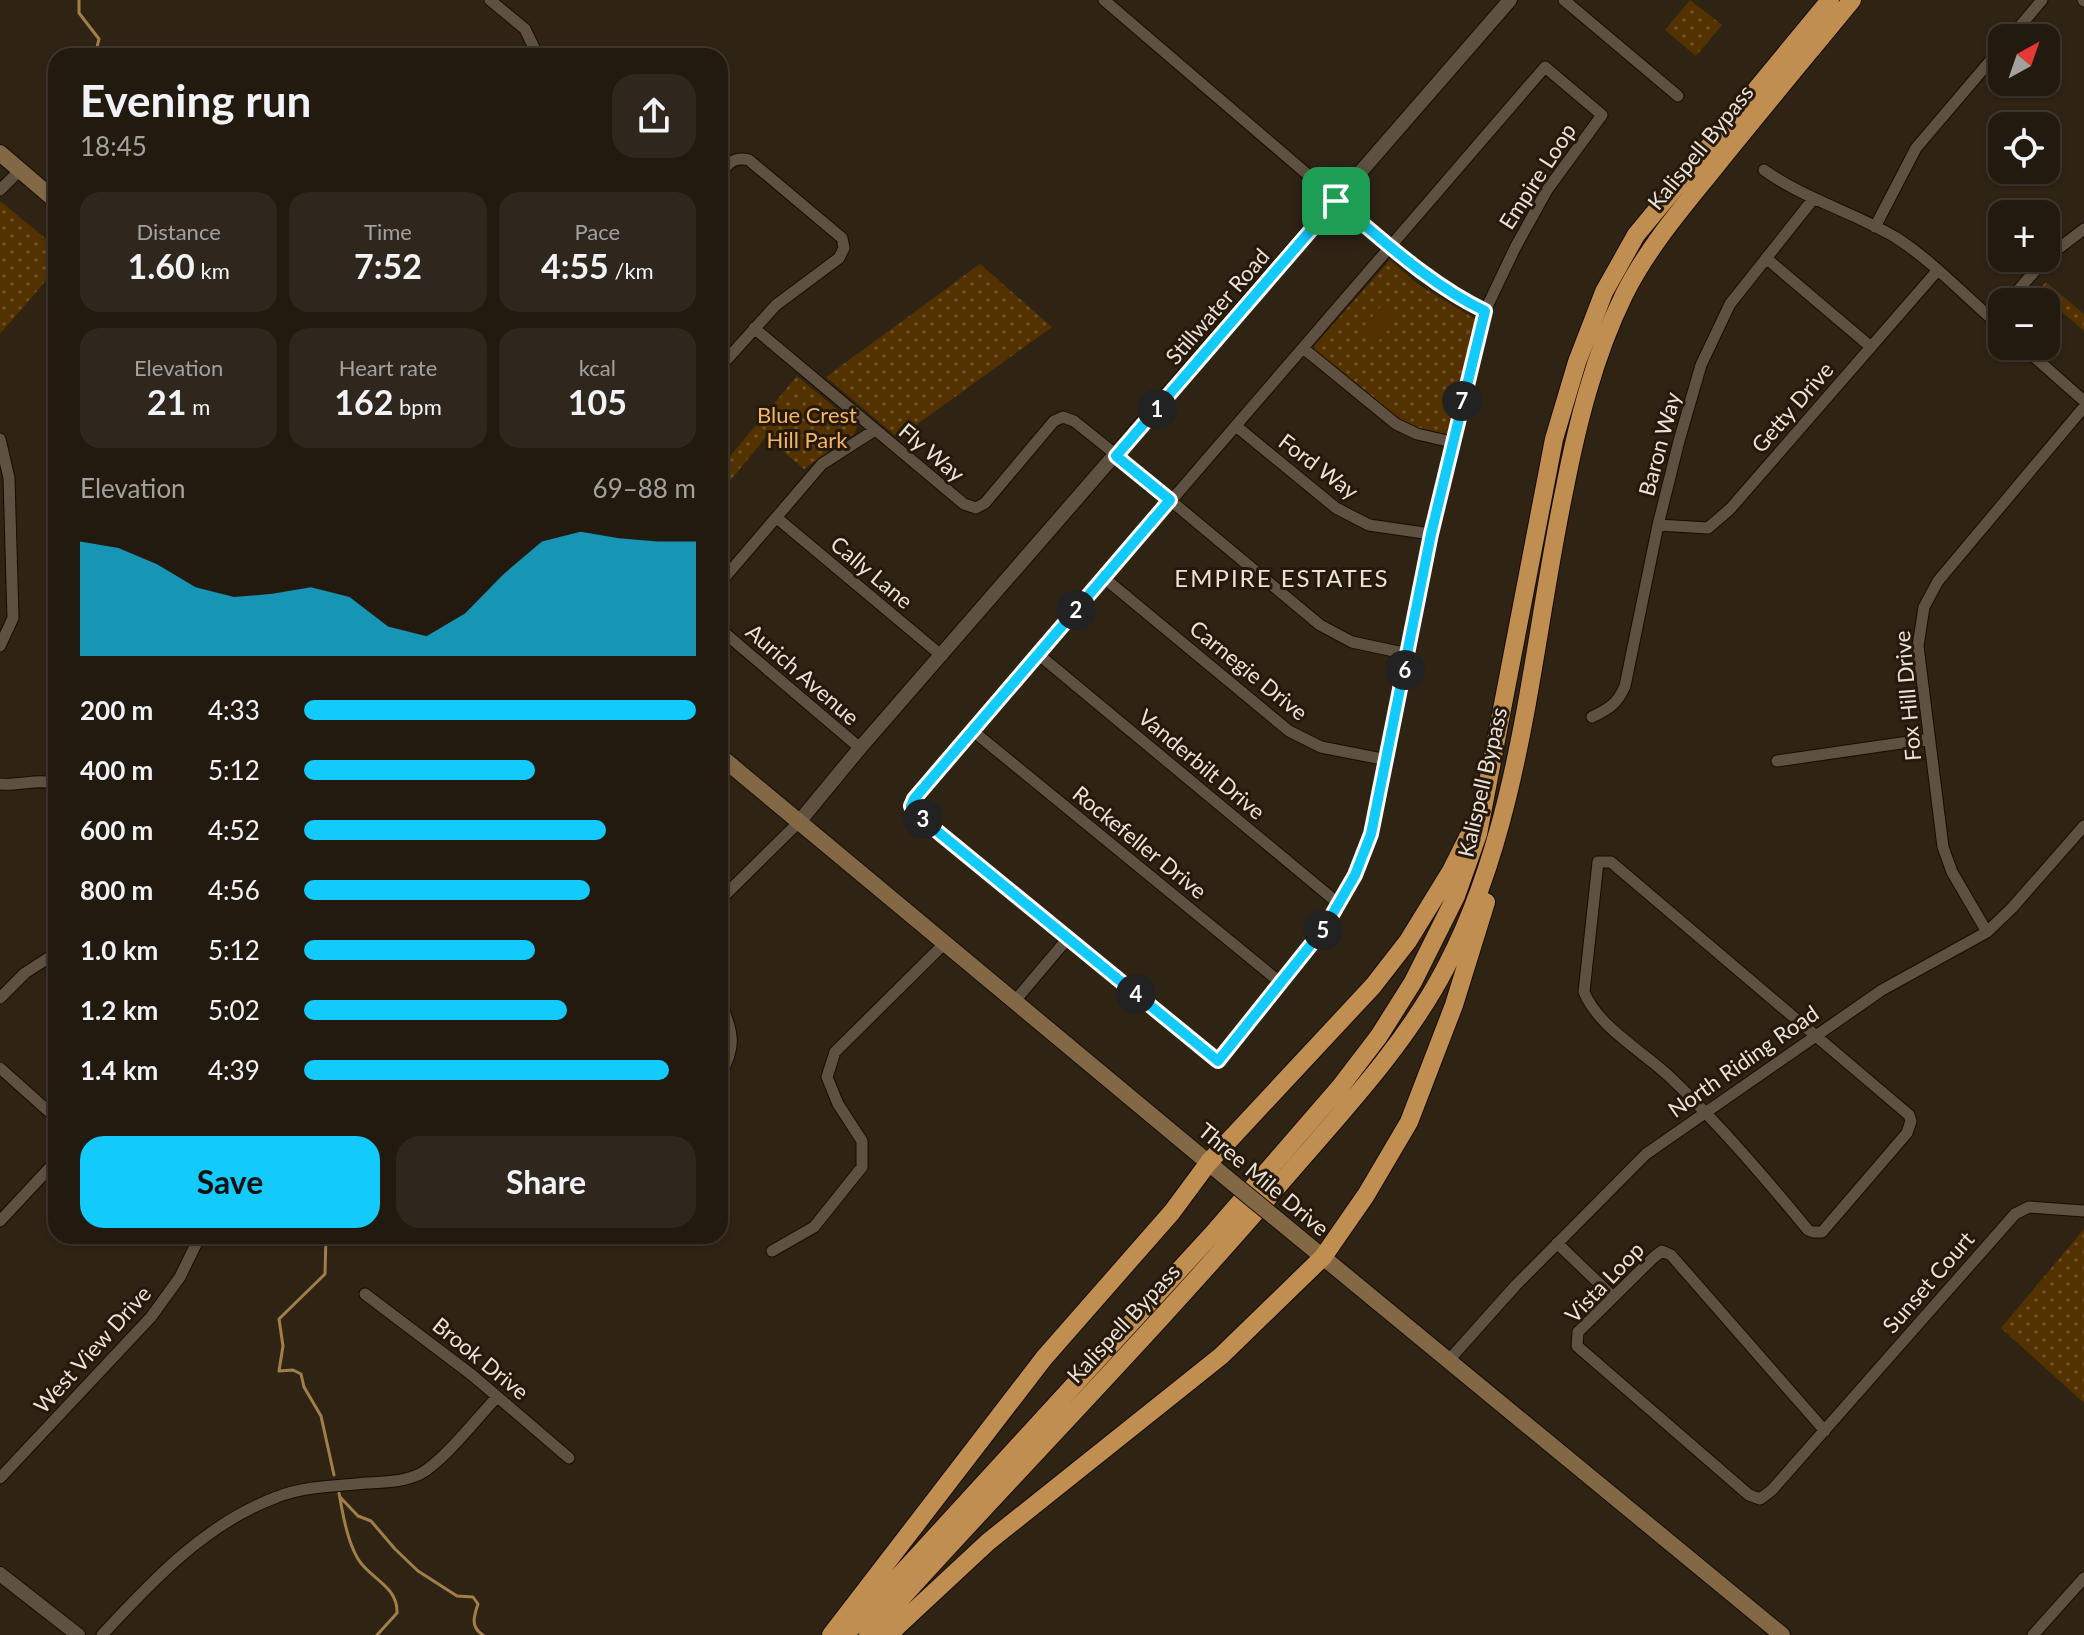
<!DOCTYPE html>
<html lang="en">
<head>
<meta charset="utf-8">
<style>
	body { margin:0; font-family:Lato,sans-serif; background:#2f271d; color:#f1f3f6; height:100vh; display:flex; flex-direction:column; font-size:30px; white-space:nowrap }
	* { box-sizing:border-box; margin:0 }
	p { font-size:26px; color:#a3a19e }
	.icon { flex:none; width:44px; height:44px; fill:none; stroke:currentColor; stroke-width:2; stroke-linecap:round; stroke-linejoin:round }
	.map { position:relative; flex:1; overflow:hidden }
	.sheet { position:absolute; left:48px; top:48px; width:680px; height:1196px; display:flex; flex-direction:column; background:#231a0f; border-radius:24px; box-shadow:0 2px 6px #0004,0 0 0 2px #40382f }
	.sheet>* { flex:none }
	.needle { width:52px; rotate:40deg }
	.buttons { position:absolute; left:1988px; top:24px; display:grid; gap:16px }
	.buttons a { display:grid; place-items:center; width:72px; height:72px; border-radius:16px; background:#231a0f; box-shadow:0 2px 6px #0004,0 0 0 2px #40382f; font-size:40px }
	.pin { position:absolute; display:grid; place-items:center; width:68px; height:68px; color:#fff; margin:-34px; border-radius:16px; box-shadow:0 4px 12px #0006 }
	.km { position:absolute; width:40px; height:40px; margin:-20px; border-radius:50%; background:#222; color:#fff; font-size:22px; line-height:40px; text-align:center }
	.round { display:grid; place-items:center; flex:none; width:84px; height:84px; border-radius:24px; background:#2f271d }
	.headline { display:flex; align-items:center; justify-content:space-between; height:136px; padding:0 32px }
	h1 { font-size:44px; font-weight:700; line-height:60px }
	.figures { display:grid; grid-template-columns:repeat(3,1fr); gap:12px; height:136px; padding:8px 32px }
	.figures div { display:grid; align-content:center; border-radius:20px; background:#2f271d; text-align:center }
	.figures b { font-size:34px; font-weight:700 }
	.figures small { font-size:22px; font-weight:400 }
	.figures p { font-size:22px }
	.chart { height:224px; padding:16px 32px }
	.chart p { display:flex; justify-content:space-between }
	.chart svg { width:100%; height:144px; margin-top:8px; fill:#12cafb; opacity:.7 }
	.action { display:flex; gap:16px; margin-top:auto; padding:16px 32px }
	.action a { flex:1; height:92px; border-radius:24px; background:#12cafb; color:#111; font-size:32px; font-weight:700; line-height:92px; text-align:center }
	.action a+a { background:#2f271d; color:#f1f3f6 }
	ul { padding:0 32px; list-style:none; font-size:26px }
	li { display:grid; grid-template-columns:128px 96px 1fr; align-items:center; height:60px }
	li i { height:20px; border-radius:10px; background:#12cafb }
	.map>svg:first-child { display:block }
	.green { fill:url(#green-dots) }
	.pitch { fill:#533200 }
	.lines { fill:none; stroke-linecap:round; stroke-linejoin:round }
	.stream { stroke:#a17f48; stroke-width:3 }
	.minor-casing { stroke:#170c01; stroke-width:13 }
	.tertiary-casing { stroke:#170c01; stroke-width:16 }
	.secondary-casing { stroke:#170c01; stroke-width:18 }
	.trunk-casing { stroke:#170c01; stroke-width:20 }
	.minor { stroke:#5f5141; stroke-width:11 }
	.tertiary { stroke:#5f5141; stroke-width:14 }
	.secondary { stroke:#836846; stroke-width:16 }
	.trunk { stroke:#c08e50; stroke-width:18 }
	.secondary-bridge-casing { stroke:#170c01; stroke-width:18; stroke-linecap:butt }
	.secondary-bridge { stroke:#836846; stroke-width:16 }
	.route-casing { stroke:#fff; stroke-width:16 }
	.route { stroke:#12cafb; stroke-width:10 }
	.labels { text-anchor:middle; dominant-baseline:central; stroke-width:6; stroke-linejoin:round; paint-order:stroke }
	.street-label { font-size:22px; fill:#eae2d8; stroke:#25190b }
	.park-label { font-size:22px; fill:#f5b462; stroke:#25190b }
	.neighbourhood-label { font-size:24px; letter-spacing:2px; fill:#eae2d8; stroke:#25190b }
</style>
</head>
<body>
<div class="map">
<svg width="2084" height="1635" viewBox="0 0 2084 1635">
	<defs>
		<pattern id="green-dots" width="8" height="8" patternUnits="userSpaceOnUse" patternTransform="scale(2)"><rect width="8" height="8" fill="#533200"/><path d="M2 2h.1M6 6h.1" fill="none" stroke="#6c4f24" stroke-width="1.8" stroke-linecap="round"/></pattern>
	</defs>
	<rect width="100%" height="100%" fill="#2f2314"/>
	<!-- green -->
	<path class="green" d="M1690 0 1722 25 1696 56 1665 30Z
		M0 201 56 247V269L0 334Z
		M1390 260 1419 285 1477 320 1448 433 1445 436 1409 427 1315 351 1314 346Z
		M980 264 1052 327 898 438 826 377Z
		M2046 282 2084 314V331L2038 291Z
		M797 376 857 426 855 433 804 469 766 437 720 493V455L727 460Z
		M2084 1229V1403L2001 1328Z"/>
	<!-- pitch -->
	<path class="pitch" d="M1385 302 1400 315 1375 345 1359 332Z"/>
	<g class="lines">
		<!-- stream -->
		<path class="stream" d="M79 0V13L99 39 97 47 101 56
			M326 1236 325 1274 279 1319 283 1346 279 1371 293 1370 301 1374 304 1387 321 1416 334 1475
			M339 1493C343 1515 347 1540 358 1559 370 1579 398 1586 397 1613L377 1635
			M340 1497 358 1516 371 1521 395 1549 418 1571 457 1596 473 1597 478 1604C474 1616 470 1627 483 1635"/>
		<!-- minor casing -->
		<g class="minor-casing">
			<path id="minor" d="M490 0 525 29 538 56
				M1104 0 1434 283 1454 296 1485 311
				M1564 0 1678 96
				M2083 0 2084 1
				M2010 38 2042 0
				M1545 67 1602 115 1547 190 1515 248 1485 311 1431 534 1371 834 1355 875 1325 927 1218 1061 915 813 911 806 914 799Z
				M1764 170C1804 199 1853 212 1895 237 1934 262 1967 298 2002 328
				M720 174C729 163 734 156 749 160L842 238 844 248 839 258 776 305 720 367
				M0 190 20 170
				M1875 227 1916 148 2002 47
				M1766 258 1871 347
				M2046 258 2084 229
				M2008 302 2046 258
				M1993 320 2002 309
				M754 328 964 504 976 508 985 503 1054 421 1063 417 1074 421 1104 445 1320 625 1352 642 1408 654
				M2022 346 2084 401
				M1303 348 1396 424 1417 434 1452 442
				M1236 426 1336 508 1369 525 1431 534
				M0 439 9 478 13 618 0 646
				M777 518 942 656
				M1658 525 1708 528 1730 509 1937 271
				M1103 577 1289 731 1321 747 1387 760
				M720 583 822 464 875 430
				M720 629 860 748
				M1038 654 1339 904
				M1592 717C1609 709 1618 703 1625 686L1658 525 1679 441 1701 365 1730 304 1814 198
				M973 731 1281 983
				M1777 761 1929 739
				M0 784C18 786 40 778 56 784
				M1598 862H1611L1909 1115 1911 1121 1907 1133 1822 1232H1813L1808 1230C1765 1178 1720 1125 1671 1078 1643 1051 1599 1028 1584 992Z
				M720 900 799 822
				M1987 932 1952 872 1943 847 1918 646 1924 607 1938 581 2084 407
				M720 957 723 964 720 988
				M0 998 25 973 56 953
				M720 1000C732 1033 738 1043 720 1076
				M1014 1002 1068 938
				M0 1068 56 1118
				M0 1221 56 1161
				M1557 1243 1612 1296
				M772 1251 814 1227 862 1167V1141L838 1104 827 1077 835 1052 945 943
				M365 1294 472 1375 569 1458
				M1449 1360 1516 1285 1646 1154 1882 990 1987 932 2012 908 2084 826
				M1825 1431 1671 1255 1662 1251 1654 1257 1578 1332 1577 1346 1749 1495 1760 1499 1772 1490 2015 1214 2029 1207 2084 1211
				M0 1478 151 1317 180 1277 200 1236
				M102 1635C152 1581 206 1523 277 1497 305 1486 337 1486 367 1483 385 1482 403 1482 420 1474 444 1461 477 1418 497 1397
				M2033 1635 2084 1578"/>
		</g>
		<!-- tertiary casing -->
		<g class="tertiary-casing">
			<path id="tertiary" d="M799 822 860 748 1510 0
				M0 1574 78 1635"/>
		</g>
		<!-- secondary casing -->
		<g class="secondary-casing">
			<path id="secondary" d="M0 153 56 201
				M720 756 1234 1184
				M1273 1216 1782 1635"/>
		</g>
		<!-- trunk casing -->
		<g class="trunk-casing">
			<path id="trunk" d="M831 1635 1044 1358 1172 1212 1209 1162 1373 986 1408 941 1451 871 1468 837
				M845 1635 1216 1230 1340 1087 1379 1036 1413 982 1456 896 1478 834 1554 439 1577 362 1604 292 1636 235 1830 0
				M868 1635C1004 1483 1147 1339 1279 1185 1338 1116 1404 1048 1446 967 1522 821 1531 650 1564 492 1577 425 1594 356 1624 295 1648 247 1682 208 1715 167 1760 111 1806 56 1852 0
				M888 1635 988 1542 1221 1356 1323 1257 1366 1195 1409 1122 1454 1005 1486 902"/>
		</g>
		<!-- minor -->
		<use href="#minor" class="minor"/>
		<!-- tertiary -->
		<use href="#tertiary" class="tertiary"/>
		<!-- secondary -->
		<use href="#secondary" class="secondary"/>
		<!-- trunk -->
		<use href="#trunk" class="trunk"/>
		<!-- secondary-bridge casing -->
		<g class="secondary-bridge-casing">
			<path id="secondary-bridge" d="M1234 1184 1273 1216"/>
		</g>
		<!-- secondary-bridge -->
		<use href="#secondary-bridge" class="secondary-bridge"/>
	</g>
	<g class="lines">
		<!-- route casing -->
		<g class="route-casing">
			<path id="route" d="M1336 201C1384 241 1429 284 1485 311L1431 534 1371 834 1355 875 1325 927 1218 1061 915 813 911 806 914 799 1170 500 1116 456Z"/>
		</g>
		<!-- route -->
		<use href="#route" class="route"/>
	</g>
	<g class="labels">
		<!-- street labels -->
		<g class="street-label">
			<text transform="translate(1700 147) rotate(-51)">Kalispell Bypass</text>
			<text transform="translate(1537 176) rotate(-57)">Empire Loop</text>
			<text transform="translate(1217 306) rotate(-49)">Stillwater Road</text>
			<text transform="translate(1792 407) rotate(-49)">Getty Drive</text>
			<text transform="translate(1659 444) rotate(-75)">Baron Way</text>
			<text transform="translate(932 452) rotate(40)">Fly Way</text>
			<text transform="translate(1319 466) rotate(37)">Ford Way</text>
			<text transform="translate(872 572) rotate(40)">Cally Lane</text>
			<text transform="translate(1249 670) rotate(39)">Carnegie Drive</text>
			<text transform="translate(803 674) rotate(41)">Aurich Avenue</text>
			<text transform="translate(1907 696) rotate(-95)">Fox Hill Drive</text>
			<text transform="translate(1202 764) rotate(40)">Vanderbilt Drive</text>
			<text transform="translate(1482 782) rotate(-77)">Kalispell Bypass</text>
			<text transform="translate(1140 842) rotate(39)">Rockefeller Drive</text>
			<text transform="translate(1743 1061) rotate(-35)">North Riding Road</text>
			<text transform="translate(1264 1179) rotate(40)">Three Mile Drive</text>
			<text transform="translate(1604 1282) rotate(-46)">Vista Loop</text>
			<text transform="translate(1928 1282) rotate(-49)">Sunset Court</text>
			<text transform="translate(1123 1323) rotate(-47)">Kalispell Bypass</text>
			<text transform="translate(92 1349) rotate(-48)">West View Drive</text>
			<text transform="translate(481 1358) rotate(39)">Brook Drive</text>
		</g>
		<!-- park labels -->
		<g class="park-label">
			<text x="807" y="414">Blue Crest<tspan x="807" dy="25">Hill Park</tspan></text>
		</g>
		<!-- neighbourhood labels -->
		<g class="neighbourhood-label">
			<text x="1282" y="577">EMPIRE ESTATES</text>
		</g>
	</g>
</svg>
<div class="buttons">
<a><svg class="needle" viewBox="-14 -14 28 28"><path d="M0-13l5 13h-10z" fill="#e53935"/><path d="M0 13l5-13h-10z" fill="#a3a19e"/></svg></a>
<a><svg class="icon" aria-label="locate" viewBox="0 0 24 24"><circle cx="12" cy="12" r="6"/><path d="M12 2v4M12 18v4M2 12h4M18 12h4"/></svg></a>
<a>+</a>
<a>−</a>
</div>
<div class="pin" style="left:1336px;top:201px;background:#1e9e55"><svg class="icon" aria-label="arrive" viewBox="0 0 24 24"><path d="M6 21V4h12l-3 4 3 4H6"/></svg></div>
<b class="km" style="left:1157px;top:409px">1</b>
<b class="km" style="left:1076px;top:610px">2</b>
<b class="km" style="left:923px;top:819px">3</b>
<b class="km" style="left:1136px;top:994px">4</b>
<b class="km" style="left:1323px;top:930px">5</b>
<b class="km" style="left:1405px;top:670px">6</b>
<b class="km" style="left:1462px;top:401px">7</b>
<section class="sheet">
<div class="headline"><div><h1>Evening run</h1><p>18:45</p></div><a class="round"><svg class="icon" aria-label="share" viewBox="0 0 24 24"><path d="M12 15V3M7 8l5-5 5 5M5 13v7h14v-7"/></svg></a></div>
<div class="figures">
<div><p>Distance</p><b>1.60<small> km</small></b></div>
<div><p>Time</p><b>7:52</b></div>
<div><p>Pace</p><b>4:55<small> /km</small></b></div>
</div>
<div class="figures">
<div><p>Elevation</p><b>21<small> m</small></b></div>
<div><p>Heart rate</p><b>162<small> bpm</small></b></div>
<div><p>kcal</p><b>105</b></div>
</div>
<div class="chart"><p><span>Elevation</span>69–88 m</p>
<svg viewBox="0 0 160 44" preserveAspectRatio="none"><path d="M0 44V9L10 11L20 16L30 23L40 26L50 25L60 23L70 26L80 35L90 38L100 31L110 19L120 9L130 6L140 8L150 9L160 9V44z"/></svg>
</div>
<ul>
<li><b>200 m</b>4:33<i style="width:100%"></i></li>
<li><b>400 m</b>5:12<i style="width:59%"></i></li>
<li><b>600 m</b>4:52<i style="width:77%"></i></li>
<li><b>800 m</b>4:56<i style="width:73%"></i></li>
<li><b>1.0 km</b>5:12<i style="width:59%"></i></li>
<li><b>1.2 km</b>5:02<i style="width:67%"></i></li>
<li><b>1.4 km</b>4:39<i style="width:93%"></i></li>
</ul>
<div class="action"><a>Save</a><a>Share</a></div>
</section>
</div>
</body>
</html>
